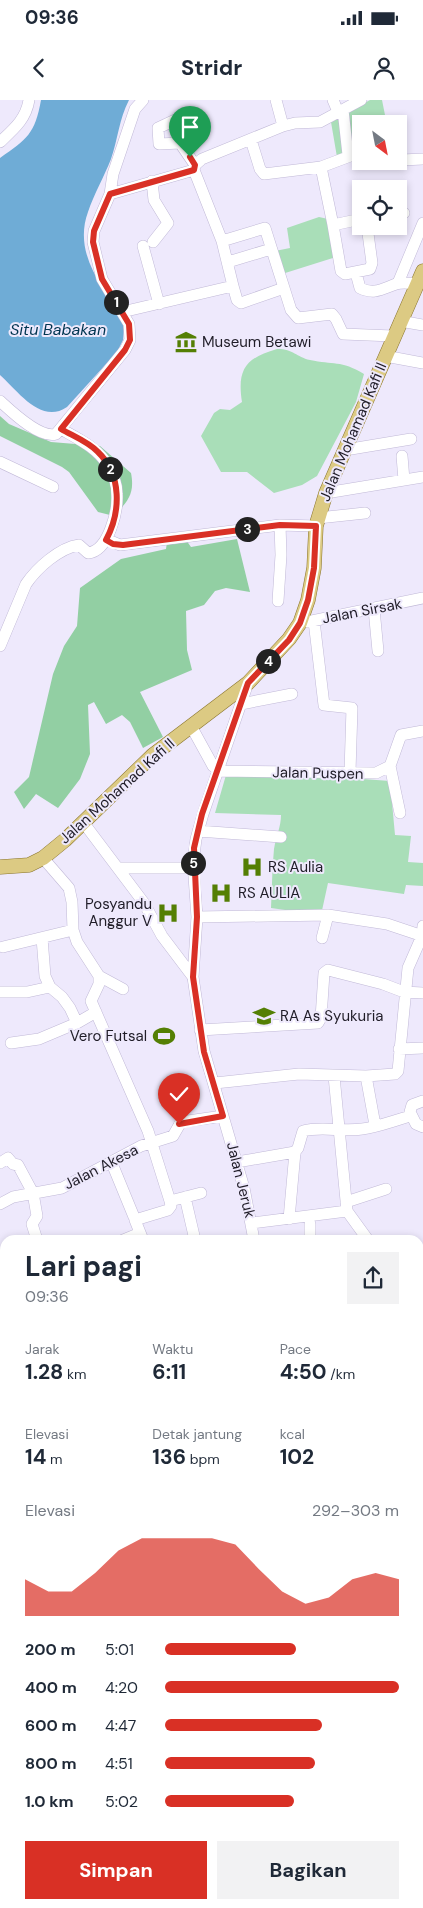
<!DOCTYPE html>
<html lang="id">
<head>
<meta charset="utf-8">
<style>
	body { margin:0; font-family:"DM Sans",sans-serif; background:#f2f2f3; color:#1f2937; height:100vh; display:flex; flex-direction:column; font-size:19px; white-space:nowrap }
	* { box-sizing:border-box; margin:0 }
	p { font-size:16px; color:#747a83 }
	.icon { flex:none; width:28px; height:28px; fill:none; stroke:currentColor; stroke-width:2; stroke-linecap:round; stroke-linejoin:round }
	.map { position:relative; flex:1; overflow:hidden }
	.drawer { position:absolute; left:0px; top:1135px; width:424px; height:674px; display:flex; flex-direction:column; background:#fff; border-radius:15px 15px 0 0; box-shadow:0 2px 8px #0003 }
	.drawer>* { flex:none }
	.needle { width:32px; rotate:148deg }
	.buttons { position:absolute; left:352px; top:15px; display:grid; gap:10px }
	.buttons a { display:grid; place-items:center; width:55px; height:55px; border-radius:0px; background:#fff; box-shadow:0 2px 8px #0003; font-size:25px }
	.pin { position:absolute; display:grid; place-items:center; width:42px; height:42px; color:#fff; margin:-51px -21px; border-radius:50% 50% 50% 0; rotate:-45deg; box-shadow:0 0 5px #0007 }
	.pin .icon { rotate:45deg }
	.km { position:absolute; width:25px; height:25px; margin:-12px; border-radius:50%; background:#222; color:#fff; font-size:14px; line-height:25px; text-align:center }
	.round { display:grid; place-items:center; flex:none; width:52px; height:52px; border-radius:0px; background:#f2f2f3 }
	.overview { display:flex; align-items:center; justify-content:space-between; height:85px; padding:0 25px }
	h1 { font-size:28px; font-weight:700; line-height:38px }
	.stats { display:grid; grid-template-columns:repeat(3,1fr); gap:8px; height:85px; padding:5px 25px }
	.stats div { display:grid; align-content:center }
	.stats b { font-size:21px; font-weight:700 }
	.stats small { font-size:14px; font-weight:400 }
	.stats p { font-size:14px }
	.chart { height:140px; padding:10px 25px }
	.chart p { display:flex; justify-content:space-between }
	.chart svg { width:100%; height:90px; margin-top:5px; fill:#d93025; opacity:.7 }
	.cta { display:flex; gap:10px; margin-top:auto; padding:10px 25px }
	.cta a { flex:1; height:58px; border-radius:0px; background:#d93025; color:#fff; font-size:20px; font-weight:700; line-height:58px; text-align:center }
	.cta a+a { background:#f2f2f3; color:#1f2937 }
	ul { padding:0 25px; list-style:none; font-size:16px }
	li { display:grid; grid-template-columns:80px 60px 1fr; align-items:center; height:38px }
	li i { height:12px; border-radius:6px; background:#d93025 }
	.status { display:flex; justify-content:space-between; align-items:center; height:35px; padding:0 25px; background:#fff; direction:ltr }
	.status svg { height:14px; fill:currentColor }
	header { display:flex; justify-content:space-between; align-items:center; height:65px; padding:0 25px; background:#fff; font-size:22px; font-weight:700 }
	.map>svg:first-child { display:block }
	.green { fill:#a9deb8 }
	.forest { fill:#92cfa3 }
	.water { fill:#6facd6 }
	.lines { fill:none; stroke-linecap:round; stroke-linejoin:round }
	.minor-casing { stroke:#c1b9d7; stroke-width:12 }
	.major-casing { stroke:#8b762e; stroke-width:15 }
	.minor { stroke:#fff; stroke-width:11 }
	.major { stroke:#dcca83; stroke-width:14 }
	.route-casing { stroke:#fff; stroke-width:10 }
	.route { stroke:#d93025; stroke-width:6 }
	.labels { text-anchor:middle; dominant-baseline:central; stroke-width:4; stroke-linejoin:round; paint-order:stroke }
	.poi-label { font-size:15px; fill:#201d28; stroke:#eee9fc; text-anchor:start }
	.street-label { font-size:15px; fill:#201d28; stroke:#eee9fc }
	.water-label { font-size:16px; font-style:italic; fill:#003551; stroke:#eee9fc }
</style>
</head>
<body>
<div class="status"><b>09:36</b><svg viewBox="0 0 49 12"><path d="M0 12V9h3v3zM5 12V6h3v6zM10 12V3h3v9zM15 12V0h3v12zM26 1h20v11H26zM47 4h2v5h-2z"/></svg></div>
<header><svg class="icon" aria-label="back" viewBox="0 0 24 24"><path d="M15 5l-7 7 7 7"/></svg>Stridr<svg class="icon" aria-label="person" viewBox="0 0 24 24"><circle cx="12" cy="8" r="4"/><path d="M4 21q1-7 8-7t8 7"/></svg></header>
<div class="map">
<svg width="423" height="1808" viewBox="0 0 423 1808">
	<rect width="100%" height="100%" fill="#eee9fc"/>
	<!-- green -->
	<path class="green" d="M370 0H382L386 20 380 24H361V55L338 63 331 22Z
		M319 117 328 119 336 157 282 174 275 151 290 148 287 128Z
		M277 249C294 249 296 257 310 260 333 265 341 260 364 274L356 302 317 376 302 385 274 393 247 372H221L201 336 214 313 220 309 230 310 242 302C237 270 245 258 277 249Z
		M226 675 336 677 390 681 395 735 411 736 408 762 423 763V786L406 785 404 794 328 783 321 815 271 808C272 789 272 769 274 749 276 736 281 727 281 715L215 713Z"/>
	<!-- forest -->
	<path class="forest" d="M0 316 9 324 51 342 100 346 131 373C135 394 128 401 114 416L98 412 69 372 62 367 0 336Z
		M237 439 250 492 226 488 215 491 204 505 186 511 187 550 192 570 140 592 163 637 143 648 130 622 122 615 106 624 94 602 88 605 90 654 80 679 58 708 36 694 24 709 14 692 29 677 53 574 64 546 77 526 80 488 121 459 166 449 167 442 186 440 191 447Z"/>
	<!-- water -->
	<path class="water" d="M41 0H129C119 19 118 39 111 59 104 77 94 94 88 112 73 153 102 188 125 219L123 240 117 252 67 307C41 325 18 291 0 275V58C27 39 35 34 41 0Z"/>
	<g class="lines">
		<!-- minor casing -->
		<g class="minor-casing">
			<path id="minor" d="M276 0 283 26
				M333 0 338 12
				M343 10 348 55
				M188 14 158 28 159 44 180 43 195 65
				M251 40 260 69 264 74 321 67 361 52
				M0 42C14 29 26 19 29 0
				M399 54 402 60 423 59
				M321 67 333 125
				M152 81 154 100 168 123 153 142
				M110 94 194 70
				M399 114 404 113
				M361 119 333 125 341 171 345 174 370 169 372 163 367 126
				M222 141 265 128 291 210 298 218 332 214 336 219 343 234 393 236
				M143 146 159 204
				M228 162 271 149
				M356 173 360 188C374 195 382 189 396 184 403 182 410 184 417 183
				M398 183 423 123
				M233 186 237 200 241 203 284 188
				M122 212 233 186 222 141 194 70 195 65 202 59 283 26 295 23 320 22 361 0
				M400 221 423 225
				M385 256 423 263
				M0 301C12 312 40 339 56 334L125 250 130 240 129 224 102 179 93 142 94 131 110 94 113 74 135 9 143 0
				M345 350 411 339
				M402 356 404 380
				M0 362 53 387
				M326 393 423 377
				M318 418 365 413
				M106 439 120 445 280 425 316 426
				M278 501 281 455 280 425
				M374 509 378 551
				M314 521 324 605 352 608 350 672
				M307 522 423 498
				M0 546 26 484C37 468 59 448 79 445L88 453C109 451 118 410 117 394 117 383 113 373 107 364 96 347 78 339 61 329
				M248 583 203 714 196 739 193 763 197 817 193 877 204 951 244 1088 254 1140
				M241 604 292 594
				M191 626 213 666 219 671 376 673 390 666 401 635 423 631
				M390 666 400 713
				M83 722 144 803 162 836 193 877
				M198 731 281 737
				M43 758 69 788 72 802 73 830 77 842 99 876V884L91 901 148 1031 170 1101
				M119 768H194
				M197 817 328 815 387 824 423 836
				M42 838 45 876 50 887 62 897 70 908 77 923
				M322 838 328 815
				M3 847 73 830
				M99 876 123 889
				M0 892H27L50 887
				M200 930 318 923 321 918 324 873 328 870 383 884 404 892 423 893
				M11 943 39 939 77 923 96 912
				M399 949 423 948
				M334 976 347 1111 368 1140
				M215 983 299 974 366 976
				M423 1001 412 1005 410 1012 416 1024 423 1027
				M375 1025 366 976 395 974 398 971 408 868 422 836 423 826
				M111 1061 134 1117
				M237 1062 295 1052 298 1048 303 1031C321 1026 342 1032 362 1029 378 1027 395 1020 411 1016
				M0 1063 8 1058 13 1064 18 1065 33 1093 37 1116 32 1124 37 1140
				M185 1097 195 1140
				M346 1102 386 1089
				M0 1104 13 1097 62 1088 141 1046 173 1036 181 1022 223 1016
				M289 1119 295 1052
				M252 1123 347 1111
				M310 1124V1140
				M123 1140 140 1133
				M143 1140 135 1120 168 1110 171 1106 170 1101 201 1093
				M0 1197 5 1195
				M419 1214 423 1220
				M0 1222 5 1231
				M419 1287 423 1289
				M419 1333 423 1332
				M0 1501 5 1512
				M419 1534 423 1542
				M419 1574 423 1573
				M0 1609 5 1604
				M419 1703 423 1704
				M0 1712 5 1708
				M0 1736 5 1744
				M0 1775 5 1771
				M88 1804 91 1808
				M114 1804 116 1808
				M220 1804 223 1808
				M292 1804 294 1807 305 1804
				M25 1808 29 1804
				M186 1808 189 1804"/>
		</g>
		<!-- major casing -->
		<g class="major-casing">
			<path id="major" d="M0 767 29 765 43 758 65 740 153 655 248 583 289 539 300 523 308 500 314 468 316 426 326 393 423 171
				M419 1234 423 1232
				M0 1418 5 1415
				M0 1807 1 1808"/>
		</g>
		<!-- minor -->
		<use href="#minor" class="minor"/>
		<!-- major -->
		<use href="#major" class="major"/>
	</g>
	<g class="lines">
		<!-- route casing -->
		<g class="route-casing">
			<path id="route" d="M179 1024 223 1016 204 952 193 877 197 817 194 748 202 714 248 583 289 540 300 523 308 500 314 468 316 426 280 425 123 445 113 444 106 440C121 412 122 375 98 352 89 342 73 336 61 329L125 250 130 240 129 224 102 179 93 142 94 131 110 94 194 70 195 65 190 57"/>
		</g>
		<!-- route -->
		<use href="#route" class="route"/>
	</g>
	<!-- icons -->
	<defs>
		<g id="museum-bare" transform="scale(1.725)"><path d="M0-6L6-3V-2H-6V-3ZM-5-1h2V3h-2ZM-1-1h2V3h-2ZM3-1h2V3H3ZM-6 4H6V6H-6Z" fill="#547f04" stroke="#eee9fc" stroke-width="2.5" paint-order="stroke"/></g>
		<g id="hospital-bare" transform="scale(1.725)"><path d="M-5-5h3v3.5h4V-5h3V5h-3V1.5h-4V5h-3Z" fill="#547f04" stroke="#eee9fc" stroke-width="2.5" paint-order="stroke"/></g>
		<g id="school-bare" transform="scale(1.725)"><path d="M0-5L7-2L0 1L-7-2ZM-4 1L0 2.5L4 1V4Q0 6-4 4Z" fill="#547f04" stroke="#eee9fc" stroke-width="2.5" paint-order="stroke"/></g>
		<g id="stadium-bare" transform="scale(1.725)"><path d="M0-5a6.5 5 0 1 0 0 10a6.5 5 0 1 0 0-10ZM-3.5-1.8h7v3.6h-7Z" fill="#547f04" stroke="#eee9fc" stroke-width="2.5" paint-order="stroke"/></g>
	</defs>
	<g fill-rule="evenodd">
		<use href="#museum-bare" x="186" y="242"/>
		<use href="#hospital-bare" x="252" y="767"/>
		<use href="#hospital-bare" x="221" y="793"/>
		<use href="#hospital-bare" x="168" y="813"/>
		<use href="#school-bare" x="264" y="916"/>
		<use href="#stadium-bare" x="164" y="936"/>
	</g>
	<g class="labels">
		<!-- poi labels -->
		<g class="poi-label">
			<text x="202" y="242">Museum Betawi</text>
			<text x="268" y="767">RS Aulia</text>
			<text x="238" y="793">RS AULIA</text>
			<text x="152" y="804" text-anchor="end">Posyandu<tspan x="152" dy="17">Anggur V</tspan></text>
			<text x="280" y="916">RA As Syukuria</text>
			<text x="147" y="936" text-anchor="end">Vero Futsal</text>
		</g>
		<!-- street labels -->
		<g class="street-label">
			<text transform="translate(353 332) rotate(-67)">Jalan Mohamad Kafi II</text>
			<text transform="translate(362 511) rotate(-11)">Jalan Sirsak</text>
			<text transform="translate(318 673) rotate(1)">Jalan Puspen</text>
			<text transform="translate(117 691) rotate(-42)">Jalan Mohamad Kafi II</text>
			<text transform="translate(101 1067) rotate(-27)">Jalan Akesa</text>
			<text transform="translate(241 1080) rotate(76)">Jalan Jeruk</text>
		</g>
		<!-- water labels -->
		<g class="water-label">
			<text x="58" y="229">Situ Babakan</text>
		</g>
	</g>
</svg>
<div class="buttons">
<a><svg class="needle" viewBox="-14 -14 28 28"><path d="M0-13l5 13h-10z" fill="#e53935"/><path d="M0 13l5-13h-10z" fill="#747a83"/></svg></a>
<a><svg class="icon" aria-label="locate" viewBox="0 0 24 24"><circle cx="12" cy="12" r="6"/><path d="M12 2v4M12 18v4M2 12h4M18 12h4"/></svg></a>
</div>
<div class="pin" style="left:190px;top:57px;background:#1e9e55"><svg class="icon" aria-label="arrive" viewBox="0 0 24 24"><path d="M6 21V4h12l-3 4 3 4H6"/></svg></div>
<div class="pin" style="left:179px;top:1024px;background:#d93025"><svg class="icon" aria-label="check" viewBox="0 0 24 24"><path d="M5 12l5 5 9-10"/></svg></div>
<b class="km" style="left:116px;top:202px">1</b>
<b class="km" style="left:110px;top:369px">2</b>
<b class="km" style="left:247px;top:429px">3</b>
<b class="km" style="left:268px;top:561px">4</b>
<b class="km" style="left:193px;top:763px">5</b>
<section class="drawer">
<div class="overview"><div><h1>Lari pagi</h1><p>09:36</p></div><a class="round"><svg class="icon" aria-label="share" viewBox="0 0 24 24"><path d="M12 15V3M7 8l5-5 5 5M5 13v7h14v-7"/></svg></a></div>
<div class="stats">
<div><p>Jarak</p><b>1.28<small> km</small></b></div>
<div><p>Waktu</p><b>6:11</b></div>
<div><p>Pace</p><b>4:50<small> /km</small></b></div>
</div>
<div class="stats">
<div><p>Elevasi</p><b>14<small> m</small></b></div>
<div><p>Detak jantung</p><b>136<small> bpm</small></b></div>
<div><p>kcal</p><b>102</b></div>
</div>
<div class="chart"><p><span>Elevasi</span>292–303 m</p>
<svg viewBox="0 0 160 44" preserveAspectRatio="none"><path d="M0 44V26L10 32L20 32L30 23L40 12L50 6L60 6L70 6L80 6L90 9L100 21L110 32L120 38L130 35L140 26L150 23L160 26V44z"/></svg>
</div>
<ul>
<li><b>200 m</b>5:01<i style="width:56%"></i></li>
<li><b>400 m</b>4:20<i style="width:100%"></i></li>
<li><b>600 m</b>4:47<i style="width:67%"></i></li>
<li><b>800 m</b>4:51<i style="width:64%"></i></li>
<li><b>1.0 km</b>5:02<i style="width:55%"></i></li>
</ul>
<div class="cta"><a>Simpan</a><a>Bagikan</a></div>
</section>
</div>
</body>
</html>
